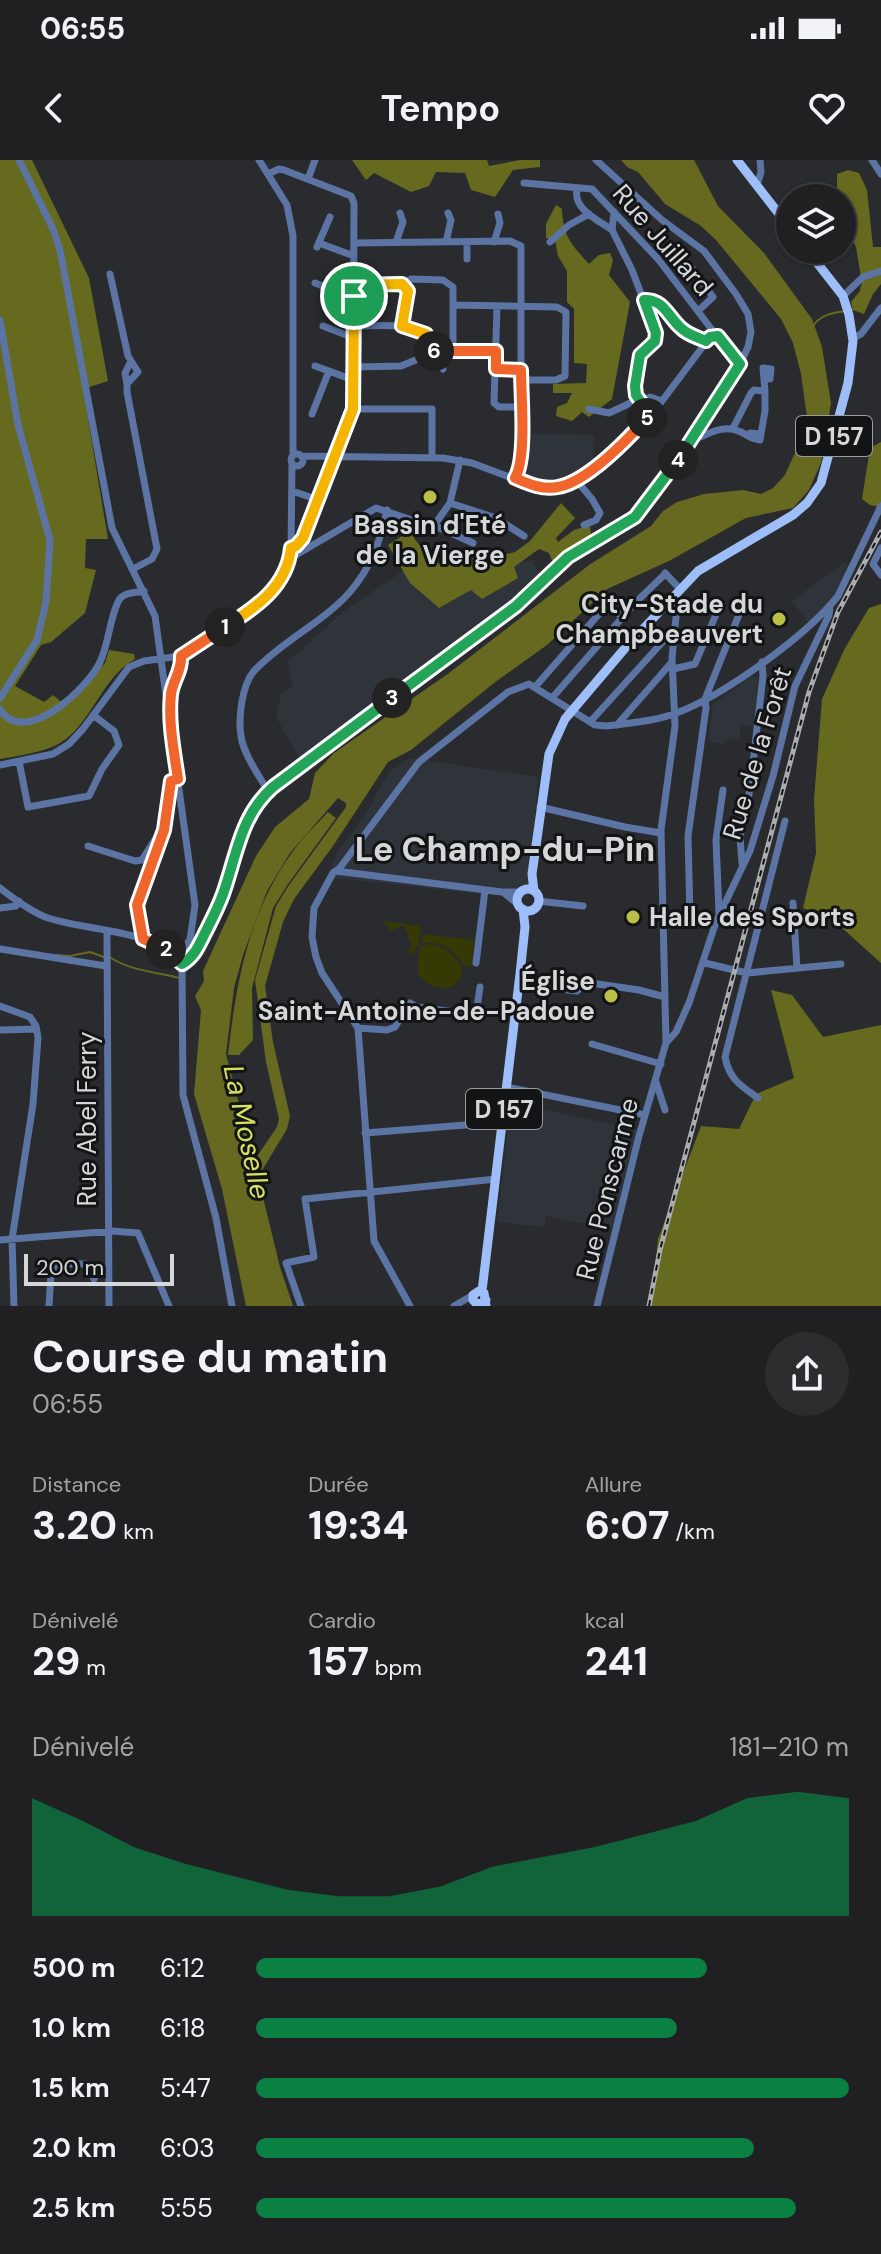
<!DOCTYPE html>
<html lang="fr">
<head>
<meta charset="utf-8">
<style>
	body { margin:0; font-family:"DM Sans",sans-serif; background:#2d2d2f; color:#f1f3f6; height:100vh; display:flex; flex-direction:column; font-size:30px; white-space:nowrap }
	* { box-sizing:border-box; margin:0 }
	p { font-size:26px; color:#a2a3a5 }
	.icon { flex:none; width:44px; height:44px; fill:none; stroke:currentColor; stroke-width:2; stroke-linecap:round; stroke-linejoin:round }
	.map { position:relative; height:1146px; overflow:hidden }
	.drawer { display:flex; flex-direction:column; background:#202022; flex:1 }
	.drawer>* { flex:none }
	.fabs { position:absolute; left:776px; top:24px; display:grid; gap:16px }
	.fabs a { display:grid; place-items:center; width:80px; height:80px; border-radius:50%; background:#202022; box-shadow:0 2px 6px #0004,0 0 0 2px #3d3e40; font-size:40px }
	.scale { position:absolute; left:24px; bottom:20px; width:150px; box-sizing:border-box; padding-left:8px; border:4px solid #d6d7d9; border-top:0; font-size:22px; line-height:28px; white-space:nowrap; color:#d6d7d9; -webkit-text-stroke:6px #131415; paint-order:stroke }
	.pin { position:absolute; display:grid; place-items:center; width:68px; height:68px; color:#fff; margin:-34px; border:4px solid #fff; border-radius:50%; box-shadow:0 2px 8px #0007 }
	.km { position:absolute; width:40px; height:40px; margin:-20px; border-radius:50%; background:#222; color:#fff; font-size:22px; line-height:40px; text-align:center }
	.round { display:grid; place-items:center; flex:none; width:84px; height:84px; border-radius:42px; background:#2d2d2f }
	.headline { display:flex; align-items:center; justify-content:space-between; height:136px; padding:0 32px }
	h1 { font-size:44px; font-weight:700; line-height:60px }
	.metrics { display:grid; grid-template-columns:repeat(3,1fr); gap:12px; height:136px; padding:8px 32px }
	.metrics div { display:grid; align-content:center }
	.metrics b { font-size:40px; font-weight:700 }
	.metrics small { font-size:22px; font-weight:400 }
	.metrics p { font-size:22px }
	.chart { height:224px; padding:16px 32px }
	.chart p { display:flex; justify-content:space-between }
	.chart svg { width:100%; height:144px; margin-top:8px; fill:#0b8043; opacity:.7 }
	ul { padding:0 32px; list-style:none; font-size:26px }
	li { display:grid; grid-template-columns:128px 96px 1fr; align-items:center; height:60px }
	li i { height:20px; border-radius:10px; background:#0b8043 }
	.status { display:flex; justify-content:space-between; align-items:center; height:56px; padding:0 40px; background:#202022; direction:ltr }
	.status svg { height:22px; fill:currentColor }
	header { display:flex; justify-content:space-between; align-items:center; height:104px; padding:0 32px; background:#202022; font-size:36px; font-weight:700 }
	.map>svg:first-child { display:block }
	.built { fill:#2f343b }
	.green { fill:#373905 }
	.forest { fill:#666a1f }
	.water { fill:#66691f; fill-rule:evenodd }
	.lines { fill:none; stroke-linecap:round; stroke-linejoin:round }
	.stream { stroke:#66691f; stroke-width:2 }
	.minor { stroke:#5b74a4; stroke-width:7 }
	.major { stroke:#9ebef9; stroke-width:9 }
	.rail-casing { stroke:#abacae; stroke-width:5 }
	.rail { stroke:#131415; stroke-width:2; stroke-dasharray:6; stroke-linecap:butt }
	.split-1-casing { stroke:#fff; stroke-width:16 }
	.split-2-casing { stroke:#fff; stroke-width:16 }
	.split-3-casing { stroke:#fff; stroke-width:16 }
	.split-4-casing { stroke:#fff; stroke-width:16 }
	.split-5-casing { stroke:#fff; stroke-width:16 }
	.split-6-casing { stroke:#fff; stroke-width:16 }
	.split-7-casing { stroke:#fff; stroke-width:16 }
	.split-1 { stroke:#f5b400; stroke-width:10 }
	.split-2 { stroke:#f0652b; stroke-width:10 }
	.split-3 { stroke:#22a559; stroke-width:10 }
	.split-4 { stroke:#22a559; stroke-width:10 }
	.split-5 { stroke:#22a559; stroke-width:10 }
	.split-6 { stroke:#f0652b; stroke-width:10 }
	.split-7 { stroke:#f5b400; stroke-width:10 }
	.poi-dot { fill:#bac045; stroke:#131415; stroke-width:3 }
	.labels { text-anchor:middle; dominant-baseline:central; stroke-width:6; stroke-linejoin:round; paint-order:stroke }
	.shield { fill:#131415; stroke:#9c9c9e; stroke-width:2 }
	.shield-label { font-size:24px; font-weight:bold; fill:#d6d7d9 }
	.street-label { font-size:26px; fill:#d6d7d9; stroke:#131415 }
	.poi-label { font-size:26px; font-weight:bold; fill:#d6d7d9; stroke:#131415; text-anchor:end }
	.water-label { font-size:28px; font-style:italic; fill:#d9e061; stroke:#131415 }
	.district-label { font-size:34px; font-weight:bold; fill:#d6d7d9; stroke:#131415 }
</style>
</head>
<body>
<div class="status"><b>06:55</b><svg viewBox="0 0 49 12"><path d="M0 12V9h3v3zM5 12V6h3v6zM10 12V3h3v9zM15 12V0h3v12zM26 1h20v11H26zM47 4h2v5h-2z"/></svg></div>
<header><svg class="icon" aria-label="back" viewBox="0 0 24 24"><path d="M15 5l-7 7 7 7"/></svg>Tempo<svg class="icon" aria-label="heart" viewBox="0 0 24 24"><path d="M12 20l-8-8c-3-5 5-10 8-4 3-6 11-1 8 4z"/></svg></header>
<div class="map">
<svg width="881" height="1146" viewBox="0 0 881 1146">
	<rect width="100%" height="100%" fill="#2a2b2e"/>
	<!-- built -->
	<path class="built" d="M524 274 594 275 593 304 574 317 558 325H540L524 318Z
		M532 401 542 416 518 441 300 599 276 557 281 535 292 525 288 502 344 451 403 411Z
		M845 402 849 408 837 432 809 464 792 441Z
		M752 516 758 518 754 566 740 565V580L726 579 724 584 708 582 713 544Z
		M410 598 538 617 528 739 327 717 338 691 363 658 389 612Z
		M511 942 637 970 615 1069 545 1056V1067L497 1062Z"/>
	<!-- green -->
	<path class="green" d="M383 761 421 766 418 785 411 795 407 791 412 785 404 765 391 771Z
		M422 774 474 780 471 807 464 806C454 790 442 780 422 783Z
		M431 784 447 789 462 807 461 817 453 826C438 831 427 825 417 813L420 786Z"/>
	<!-- forest -->
	<path class="forest" d="M0 0H32L89 118 108 221 83 229 108 379H86L85 408 96 410 85 453 51 482 41 485 15 526 44 542 53 535 65 545 105 503 109 490 134 494 135 499C102 517 90 566 60 583 44 592 19 596 0 599Z
		M352 0H487L489 6 520 0H540V7L513 10 495 37 471 30 465 13 436 12 429 26 411 32 374 13 366 20Z
		M848 10 859 13 867 30 873 87H881V124L873 134 864 154 853 150 851 142 860 131 862 123 856 87 842 58V38H837V14Z
		M556 45 562 49C563 76 571 84 589 104L599 95 610 93 613 100 609 115 630 142 612 239 589 257 582 252 572 261 556 256 557 247 567 243 572 233H553V224L586 223 587 204 574 203V149L567 142V111L558 96 555 80 546 78V64Z
		M881 282V347L870 345 862 339 870 288Z
		M561 343 575 358 556 378 558 382 574 370 590 365 591 375 553 403 549 393 539 389 514 407 518 418 482 439 471 430 439 448 410 423 388 385 410 371 415 373 414 378 428 396 440 404 461 402 490 394 498 396 515 392 530 381Z
		M881 444V803L832 759 803 748 816 693 814 639 822 539 845 488 869 448Z
		M328 652 336 658 288 724 273 748 252 828 253 880 239 895H228C236 824 248 754 291 694 301 679 316 665 328 652Z
		M771 830 792 835 823 877 881 865V1146H651L658 1079 701 966 739 969 756 934 794 918Z"/>
	<!-- water -->
	<path class="water" d="M621 0H694L718 46 764 93 812 159 822 187 831 243 821 303 809 330 793 348 746 358 669 401 607 429 547 485 494 523 411 590 388 602 333 686 294 739 283 762 265 826 273 882 290 956 287 969 258 1017 280 1107 293 1146H246L222 1029 194 934 201 850 195 836 204 821 203 811 256 696 275 667 309 639 315 613 334 593 449 513 589 405 651 366 663 351 677 342 704 334 743 330 761 334 773 328 785 315 799 284 807 257 801 214 793 183 781 159 716 80 701 66 665 44 638 12 627 7ZM338 638 346 643V647L289 725 276 746 255 820 266 902 279 959 277 967 254 1001 226 894 234 828 243 795 267 731 290 693Z"/>
	<g class="lines">
		<!-- stream -->
		<path class="stream" d="M851 150 860 146 864 139 861 128 881 121
			M813 166C820 155 832 153 845 151
			M56 795 70 796 90 792 104 797
			M111 798C132 811 156 812 180 818"/>
		<!-- minor -->
		<path class="minor" d="M19 0 53 69 60 90 112 368 155 456 195 745 190 780 177 797
			M259 0 287 45 293 76V295
			M872 0 881 14
			M268 14 279 9 284 10 351 36 354 43 353 249 303 378 296 386 291 388
			M308 19 315 0
			M524 23 592 29 658 99 716 175
			M757 25 761 12 760 0
			M577 30C573 49 598 60 612 70
			M614 52 612 70 632 110 656 173C654 184 646 185 641 194 629 214 636 238 650 255
			M396 82 403 62 400 53
			M446 82 451 60 448 53
			M494 82 500 63 498 54
			M550 82 569 65 589 54
			M319 83 354 96
			M354 83 510 81 521 86V293L519 311 515 318
			M317 87 330 57
			M467 99V82
			M691 107 713 137 698 151
			M110 114 128 196 138 212 127 224V232L157 389 152 399 133 409
			M315 123 348 136H354
			M354 125 402 124 411 119 443 120 453 127V191
			M843 136 863 117 881 111
			M644 140 659 143 684 171 706 181
			M453 145 557 147 566 152 565 216 556 220H521
			M497 147 494 243 499 247H521
			M0 160 18 265 50 380 46 442 37 480 0 538
			M323 166 354 178
			M354 166C378 166 405 162 426 174L443 209
			M402 166 408 131 402 124
			M853 178 861 174 881 148
			M315 206 329 211
			M354 207 401 206 435 192 496 191
			M496 209 521 210
			M127 224 125 213 130 203
			M765 231 763 208 771 209 770 219H766
			M643 247 645 240 650 237 662 241
			M353 249H432V297
			M589 249 609 253 639 239
			M312 254 329 211 353 220
			M733 268 751 233 754 230 765 231V251L761 274
			M696 274 700 277C714 271 726 265 741 272 749 276 751 279 760 280L761 274 750 273 748 275
			M291 300a6 6 0 1 1 12 0a6 6 0 1 1-12 0Z
			M301 296 443 298 472 303 536 327 549 328 568 325 627 280 659 245 710 177 718 176 740 204
			M576 320 592 339 600 353 596 360 584 365
			M292 331 319 340
			M450 343 496 358 524 376
			M433 365 473 383
			M881 388 873 404 881 415
			M289 399 376 348 427 365 435 364 450 343 460 300
			M665 413 680 429
			M673 509 695 504 720 445
			M535 527 606 446 610 445 622 457
			M552 538 634 444 665 414
			M171 548C170 528 183 515 181 496
			M0 549C24 589 88 528 100 502 109 483 109 461 118 442 122 432 134 433 144 431
			M590 562 667 477 675 474
			M617 565 672 502
			M19 601 28 647 89 636 102 609 119 585 114 571 93 555
			M0 605 53 594 69 584 83 569 129 507 144 501 181 496 257 447 272 431 287 405 291 392 292 303
			M268 631C259 616 243 593 241 576 238 558 242 525 254 511 282 481 322 463 349 433 371 408 380 382 387 350
			M540 647 625 667 661 673
			M88 686 135 701 142 700 158 675 164 670 171 621 178 619
			M742 703 740 677 750 629 763 516 762 502
			M336 711 502 732H520
			M0 728C14 739 31 752 48 758 88 771 148 769 178 799
			M504 733 519 745
			M538 741 583 746
			M793 743 797 808
			M0 748 16 746 19 741
			M719 753 716 680 723 630
			M663 756 716 762
			M690 757 688 676 706 548 705 539 742 447 746 445
			M107 772 109 1146
			M143 779 137 745 163 671
			M0 789 106 806
			M476 803 485 730
			M705 803 747 813 841 804
			M182 804 183 935 216 1058 232 1146
			M183 810 192 801 216 752 245 663 257 642 301 606 516 446 568 397 635 357 696 274 740 204 748 187 751 172 748 154 736 134 704 91 662 60 596 0
			M518 824 577 831 584 822 639 830 665 837
			M0 846 30 857 36 866 38 878 33 944 12 1079 14 1146
			M358 868 387 870 395 867 410 843 417 847 476 855 480 827
			M0 870 36 869
			M666 883 676 872 689 843 716 762 750 691 773 616 795 526 829 455 830 446
			M592 884 661 904
			M656 922 665 950
			M507 927 645 955
			M758 938C741 926 729 919 725 897L785 661
			M365 973 503 962
			M0 1080 112 1071 138 1073 169 1146
			M49 1146 51 1114 56 1104H86L94 1119
			M301 1146 286 1103 314 1097 305 1039 496 1019
			M410 1146 374 1081 358 868 322 813 316 797 312 777 314 748 333 713 339 709 419 602 508 532 529 524 595 565 606 566C630 563 657 561 679 552 726 534 807 475 838 436L881 346
			M454 1146 473 1135
			M597 1146 639 976 666 883 661 670 675 566 672 498 677 447 674 435"/>
		<!-- major -->
		<path class="major" d="M737 0 790 68
			M517 740a11 11 0 1 1 22 0a11 11 0 1 1-22 0Z
			M534 731 532 714 549 594 565 559 626 487 698 411 793 355 807 343 821 323 848 223 853 181 849 155 843 136 807 90
			M482 1131 520 814 525 767 523 749
			M486 1140 478 1145 473 1140V1135L479 1131 484 1133 486 1146"/>
		<!-- rail casing -->
		<g class="rail-casing">
			<path id="rail" d="M649 1146 660 1090 809 532 838 452 881 372"/>
		</g>
		<!-- rail -->
		<use href="#rail" class="rail"/>
	</g>
	<g class="lines">
		<!-- split-1 casing -->
		<g class="split-1-casing">
			<path id="split-1" d="M225 467C255 448 287 427 291 388L296 386 303 378 353 249 354 136"/>
		</g>
		<!-- split-2 casing -->
		<g class="split-2-casing">
			<path id="split-2" d="M166 789 143 779 137 745 164 670 171 621 178 619C174 591 168 562 171 534 173 520 182 511 181 496L225 467"/>
		</g>
		<!-- split-3 casing -->
		<g class="split-3-casing">
			<path id="split-3" d="M166 789 182 804C194 797 198 787 204 775 211 761 218 748 223 734 237 695 240 656 273 627L392 538"/>
		</g>
		<!-- split-4 casing -->
		<g class="split-4-casing">
			<path id="split-4" d="M392 538 516 446 568 397 635 357 678 300"/>
		</g>
		<!-- split-5 casing -->
		<g class="split-5-casing">
			<path id="split-5" d="M647 258 650 255 636 235 635 226 640 195 655 181 656 173 644 140C664 139 668 157 681 168 688 175 697 177 706 181L710 177 718 176 740 204 678 300"/>
		</g>
		<!-- split-6 casing -->
		<g class="split-6-casing">
			<path id="split-6" d="M434 191H496V209L521 210C521 236 527 298 515 318 529 324 542 330 558 327 587 322 627 280 647 258"/>
		</g>
		<!-- split-7 casing -->
		<g class="split-7-casing">
			<path id="split-7" d="M354 136V125L402 124 408 131 402 166 426 174 434 191"/>
		</g>
		<!-- split-1 -->
		<use href="#split-1" class="split-1"/>
		<!-- split-2 -->
		<use href="#split-2" class="split-2"/>
		<!-- split-3 -->
		<use href="#split-3" class="split-3"/>
		<!-- split-4 -->
		<use href="#split-4" class="split-4"/>
		<!-- split-5 -->
		<use href="#split-5" class="split-5"/>
		<!-- split-6 -->
		<use href="#split-6" class="split-6"/>
		<!-- split-7 -->
		<use href="#split-7" class="split-7"/>
	</g>
	<!-- markers -->
	<g class="poi-dot">
		<circle cx="430" cy="337" r="8"/>
		<circle cx="779" cy="459" r="8"/>
		<circle cx="633" cy="757" r="8"/>
		<circle cx="611" cy="836" r="8"/>
	</g>
	<g class="labels">
		<!-- shield labels -->
		<g class="shield">
			<rect x="796" y="256" width="76" height="40" rx="6"/>
			<rect x="466" y="929" width="76" height="40" rx="6"/>
		</g>
		<g class="shield-label">
			<text x="834" y="276">D 157</text>
			<text x="504" y="949">D 157</text>
		</g>
		<!-- street labels -->
		<g class="street-label">
			<text transform="translate(663 80) rotate(49)">Rue Juillard</text>
			<text transform="translate(757 593) rotate(-73)">Rue de la Forêt</text>
			<text transform="translate(87 959) rotate(-90)">Rue Abel Ferry</text>
			<text transform="translate(607 1029) rotate(-76)">Rue Ponscarme</text>
		</g>
		<!-- poi labels -->
		<g class="poi-label">
			<text x="430" y="365" text-anchor="middle">Bassin d'Eté<tspan x="430" dy="30">de la Vierge</tspan></text>
			<text x="763" y="444">City-Stade du<tspan x="763" dy="30">Champbeauvert</tspan></text>
			<text x="649" y="757" text-anchor="start">Halle des Sports</text>
			<text x="595" y="821">Église<tspan x="595" dy="30">Saint-Antoine-de-Padoue</tspan></text>
		</g>
		<!-- water labels -->
		<g class="water-label">
			<text transform="translate(247 972) rotate(78)">La Moselle</text>
		</g>
		<!-- district labels -->
		<g class="district-label">
			<text x="505" y="689">Le Champ-du-Pin</text>
		</g>
	</g>
</svg>
<div class="fabs">
<a><svg class="icon" aria-label="layers" viewBox="0 0 24 24"><path d="M12 4l9 5-9 5-9-5zM3 14l9 5 9-5"/></svg></a>
</div>
<div class="scale">200 m</div>
<div class="pin" style="left:354px;top:136px;background:#1e9e55"><svg class="icon" aria-label="arrive" viewBox="0 0 24 24"><path d="M6 21V4h12l-3 4 3 4H6"/></svg></div>
<b class="km" style="left:225px;top:467px">1</b>
<b class="km" style="left:166px;top:789px">2</b>
<b class="km" style="left:392px;top:538px">3</b>
<b class="km" style="left:678px;top:300px">4</b>
<b class="km" style="left:647px;top:258px">5</b>
<b class="km" style="left:434px;top:191px">6</b>
</div>
<section class="drawer">
<div class="headline"><div><h1>Course du matin</h1><p>06:55</p></div><a class="round"><svg class="icon" aria-label="share" viewBox="0 0 24 24"><path d="M12 15V3M7 8l5-5 5 5M5 13v7h14v-7"/></svg></a></div>
<div class="metrics">
<div><p>Distance</p><b>3.20<small> km</small></b></div>
<div><p>Durée</p><b>19:34</b></div>
<div><p>Allure</p><b>6:07<small> /km</small></b></div>
</div>
<div class="metrics">
<div><p>Dénivelé</p><b>29<small> m</small></b></div>
<div><p>Cardio</p><b>157<small> bpm</small></b></div>
<div><p>kcal</p><b>241</b></div>
</div>
<div class="chart"><p><span>Dénivelé</span>181–210 m</p>
<svg viewBox="0 0 160 44" preserveAspectRatio="none"><path d="M0 44V8L10 15L20 23L30 28L40 32L50 36L60 38L70 38L80 35L90 29L100 26L110 23L120 19L130 15L140 8L150 6L160 8V44z"/></svg>
</div>
<ul>
<li><b>500 m</b>6:12<i style="width:76%"></i></li>
<li><b>1.0 km</b>6:18<i style="width:71%"></i></li>
<li><b>1.5 km</b>5:47<i style="width:100%"></i></li>
<li><b>2.0 km</b>6:03<i style="width:84%"></i></li>
<li><b>2.5 km</b>5:55<i style="width:91%"></i></li>
</ul>
</section>
</body>
</html>
